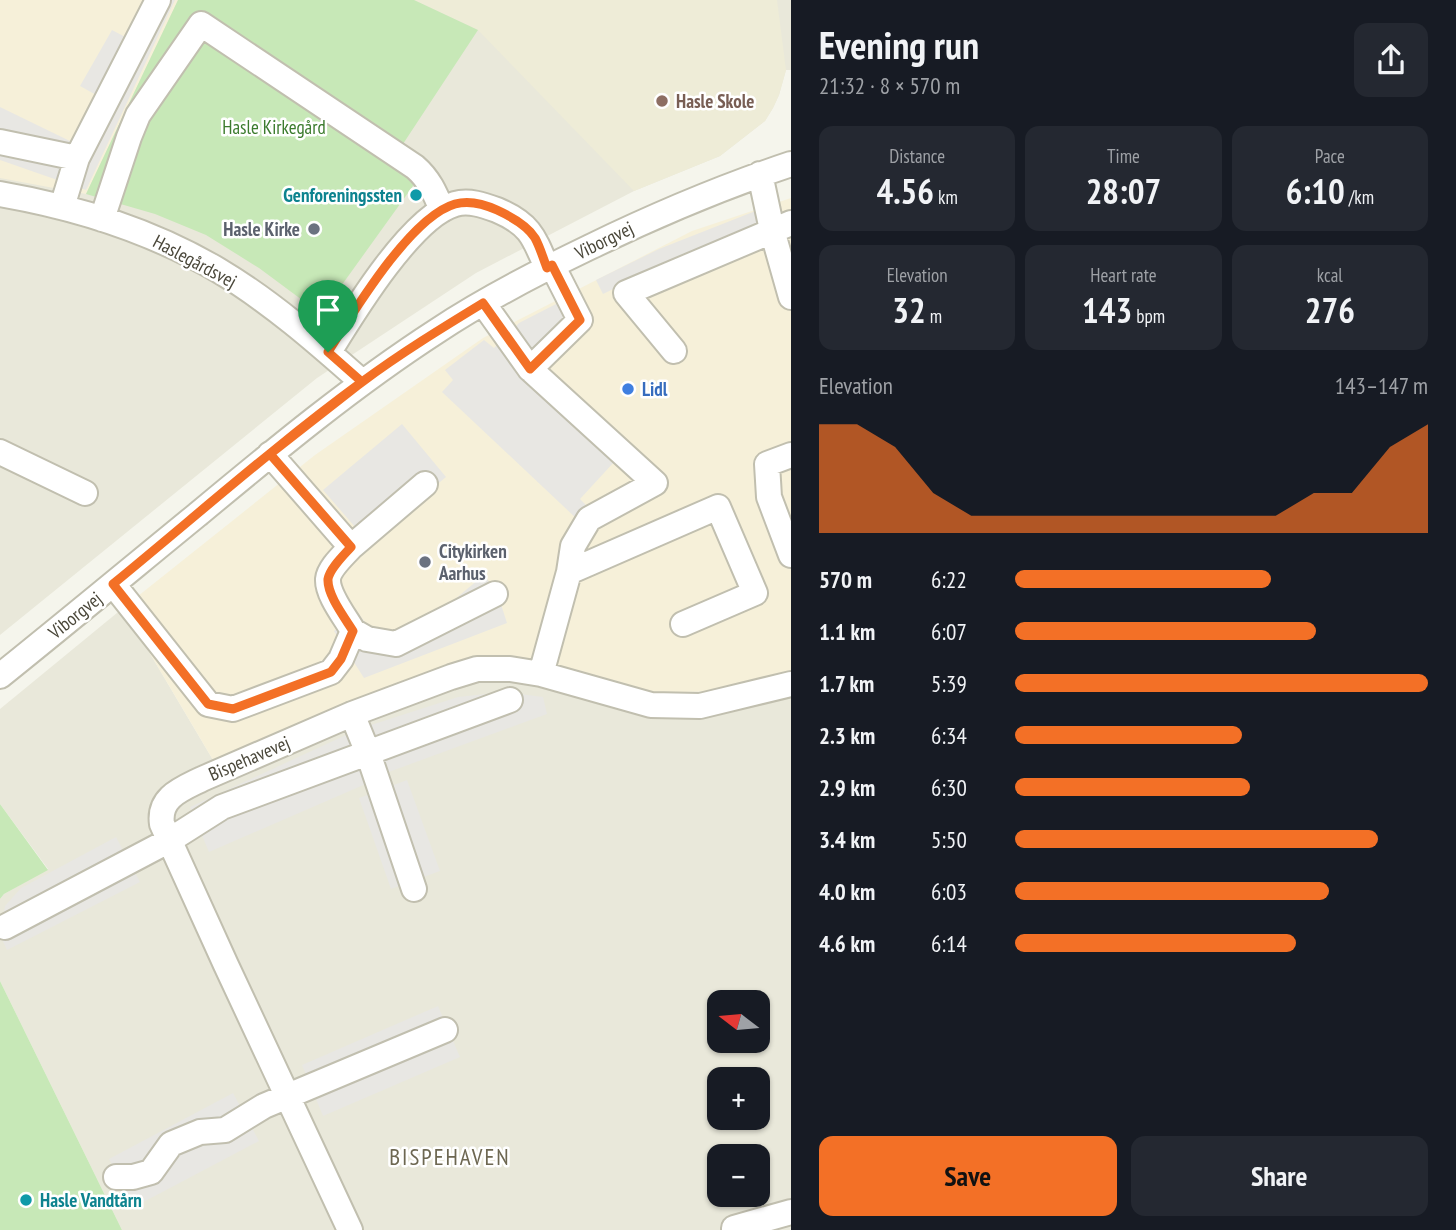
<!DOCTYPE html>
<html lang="en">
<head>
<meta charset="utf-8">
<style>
	body { margin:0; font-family:"PT Sans Narrow",sans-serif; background:#242831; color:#f1f3f6; height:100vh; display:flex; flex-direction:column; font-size:26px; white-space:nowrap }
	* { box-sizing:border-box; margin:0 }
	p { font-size:23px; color:#9ea1a6 }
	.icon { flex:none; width:38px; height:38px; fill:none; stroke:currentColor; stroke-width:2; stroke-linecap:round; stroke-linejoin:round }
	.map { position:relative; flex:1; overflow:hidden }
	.details { display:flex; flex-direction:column; background:#171b24; width:665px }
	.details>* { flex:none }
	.needle { width:46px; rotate:286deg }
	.controls { position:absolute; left:707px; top:990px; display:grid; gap:14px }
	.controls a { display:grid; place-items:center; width:63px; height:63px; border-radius:14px; background:#171b24; box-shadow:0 2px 5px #0004; font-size:35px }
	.pin { position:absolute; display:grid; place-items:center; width:60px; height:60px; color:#fff; margin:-72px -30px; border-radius:50% 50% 50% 0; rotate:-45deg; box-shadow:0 0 7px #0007 }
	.pin .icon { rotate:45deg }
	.round { display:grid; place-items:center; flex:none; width:74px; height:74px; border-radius:14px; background:#242831 }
	.overview { display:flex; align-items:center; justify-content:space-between; height:119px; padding:0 28px }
	h1 { font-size:38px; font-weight:800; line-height:52px }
	.figures { display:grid; grid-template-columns:repeat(3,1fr); gap:10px; height:119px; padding:7px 28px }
	.figures div { display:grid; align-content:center; border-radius:14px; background:#242831; text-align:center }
	.figures b { font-size:35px; font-weight:800 }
	.figures small { font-size:19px; font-weight:400 }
	.figures p { font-size:19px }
	.chart { height:196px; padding:14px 28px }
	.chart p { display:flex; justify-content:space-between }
	.chart svg { width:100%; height:126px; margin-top:7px; fill:#f37026; opacity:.7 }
	.action { display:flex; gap:14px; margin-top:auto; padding:14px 28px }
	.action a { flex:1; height:80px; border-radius:14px; background:#f37026; color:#111; font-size:28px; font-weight:800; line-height:80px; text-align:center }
	.action a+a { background:#242831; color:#f1f3f6 }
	ul { padding:0 28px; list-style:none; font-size:23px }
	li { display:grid; grid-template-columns:112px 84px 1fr; align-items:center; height:52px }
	li i { height:18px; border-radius:9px; background:#f37026 }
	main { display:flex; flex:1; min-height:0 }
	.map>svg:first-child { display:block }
	.residential { fill:#e9e8da; fill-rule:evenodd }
	.commercial { fill:#f6f0d9 }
	.education { fill:#eeecd7 }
	.green { fill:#c7e8b7 }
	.parking { fill:#e8e7e3 }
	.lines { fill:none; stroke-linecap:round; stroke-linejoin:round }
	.minor-casing { stroke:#c1bfaf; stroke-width:28 }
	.minor { stroke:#fff; stroke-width:24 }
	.route-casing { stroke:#fff; stroke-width:14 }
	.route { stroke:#f37026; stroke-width:9 }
	.education-dot { fill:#8d6e63; stroke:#fff; stroke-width:2.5 }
	.culture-dot { fill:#0f9aa8; stroke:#fff; stroke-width:2.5 }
	.worship-dot { fill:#6b7280; stroke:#fff; stroke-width:2.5 }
	.shop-dot { fill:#3f7fe0; stroke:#fff; stroke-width:2.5 }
	.labels { text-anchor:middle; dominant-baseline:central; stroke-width:5; stroke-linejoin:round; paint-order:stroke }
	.education-label { font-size:19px; font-weight:bold; fill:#785e54; stroke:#fff; text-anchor:start }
	.park-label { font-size:19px; fill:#3b7b2d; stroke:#fff }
	.culture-label { font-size:19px; font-weight:bold; fill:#0d838f; stroke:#fff; text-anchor:end }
	.worship-label { font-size:19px; font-weight:bold; fill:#5b616d; stroke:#fff; text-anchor:end }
	.street-label { font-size:19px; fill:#4a473a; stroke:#fff }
	.shop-label { font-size:19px; font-weight:bold; fill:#366cbe; stroke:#fff; text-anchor:start }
	.quarter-label { font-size:23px; letter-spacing:2px; fill:#6d6751; stroke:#fff }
</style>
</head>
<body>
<main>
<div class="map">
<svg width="791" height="1230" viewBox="0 0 791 1230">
	<rect width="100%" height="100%" fill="#f5f5ec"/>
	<!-- residential -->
	<path class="residential" d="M0 0H791V70H786L779 95 773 108 765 121 720 156 634 191 476 273 317 378 0 635Z
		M123 608 216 765 475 656H514L656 693 714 691 791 670V1230H122L0 981V899L4 894 48 869 0 804V709ZM719 1003H758V1041H719ZM719 1080H758V1118H719ZM719 1157H758V1195H719Z"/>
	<!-- commercial -->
	<path class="commercial" d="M0 0H178L86 194 0 178Z
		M791 198V670L714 691 656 693 514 656H475L216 765 123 608 315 455 483 338 692 231Z"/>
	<!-- education -->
	<path class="education" d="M414 0H777L786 70 779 95 773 108 765 121 720 156 634 191 478 30Z"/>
	<!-- green -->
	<path class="green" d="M178 0H414L478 30 401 147 418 179 321 314 259 268 206 235 155 214 86 194Z
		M0 804 48 870 4 894 0 899Z
		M0 981 122 1230H0Z"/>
	<!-- parking -->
	<path class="parking" d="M150 0H175L86 190 0 160V107L74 143 98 96 80 86 112 30 129 39Z
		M758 210 763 227 664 264 603 294 596 280 659 249Z
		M560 302 568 318 516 368 615 461 580 499 590 509 578 520 442 392 453 380 445 370 484 340 494 348 519 323Z
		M402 424 446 477 368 542 323 490Z
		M484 575 497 592 507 623 364 678 334 631 359 614 374 635 391 634 437 614Z
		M504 692 543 697 547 714 386 773 371 725 458 697Z
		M346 735 368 783 209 852 190 807Z
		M407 780 440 871 391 889 359 798Z
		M116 837 140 882 7 950 0 935 5 906 21 888Z
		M438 1006 460 1057 323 1116 302 1065Z
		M233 1093 259 1141 134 1207 109 1159Z"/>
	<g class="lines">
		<!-- minor casing -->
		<g class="minor-casing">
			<path id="minor" d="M0 142 77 158
				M760 174 772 230 791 297
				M0 194C75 207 152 231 218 270 270 301 317 342 362 382
				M62 207 77 158 158 0
				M102 219 129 137 138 115 201 24 415 167C429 179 435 193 442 210
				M483 303 530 369 655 483 589 519 573 546 569 572 541 674
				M674 351 626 293 791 223
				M329 352C353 313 411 217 455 204 469 200 483 205 497 210 530 224 534 237 547 268
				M530 369 580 320 552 265
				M0 452 85 493
				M791 455 767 464 769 497 791 555
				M351 547 425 484
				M569 572 718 507 755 593 683 624
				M113 584 208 704 233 709 331 672 341 659 353 631C346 618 327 595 328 579 329 568 344 555 351 547L270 454
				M353 631 367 639 396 644 495 594
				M0 676C66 623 131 569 197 515 274 451 352 386 437 331 485 299 538 272 590 247 656 215 722 187 791 164
				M352 714 368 753 414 889
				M5 927 170 840 222 807 510 700
				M116 1177H133L151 1172 171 1144 200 1132 225 1130 264 1106 445 1030
				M350 1230 226 965 162 824C158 797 182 789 202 779L352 714 451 677 477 669H510L541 674 651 705 700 706 791 684
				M734 1230V1228L791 1212"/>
		</g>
		<!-- minor -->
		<use href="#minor" class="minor"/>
	</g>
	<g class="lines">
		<!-- route casing -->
		<g class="route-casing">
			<path id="route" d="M328 352 362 382 270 454 351 547C344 555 330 568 328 579 327 595 345 618 353 631L341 659 331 672 233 709 208 704 113 584C196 516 276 445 362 382 401 353 442 328 483 303L530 369 580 320 552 265 547 268C543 258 540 247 535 238 527 225 510 216 497 210 484 204 469 200 455 204 410 217 353 313 328 352"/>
		</g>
		<!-- route -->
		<use href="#route" class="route"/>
	</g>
	<!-- markers -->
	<circle class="education-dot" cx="662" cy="101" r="7"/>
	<g class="culture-dot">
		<circle cx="416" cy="195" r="7"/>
		<circle cx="26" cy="1200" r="7"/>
	</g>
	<g class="worship-dot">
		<circle cx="314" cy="229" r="7"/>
		<circle cx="425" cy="562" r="7"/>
	</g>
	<circle class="shop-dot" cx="628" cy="389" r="7"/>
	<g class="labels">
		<!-- education labels -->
		<g class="education-label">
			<text x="676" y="101">Hasle Skole</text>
		</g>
		<!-- park labels -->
		<g class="park-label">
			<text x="274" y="127">Hasle Kirkegård</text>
		</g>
		<!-- culture labels -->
		<g class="culture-label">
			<text x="402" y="195">Genforeningssten</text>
			<text x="40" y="1200" text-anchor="start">Hasle Vandtårn</text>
		</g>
		<!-- worship labels -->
		<g class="worship-label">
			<text x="300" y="229">Hasle Kirke</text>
			<text x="439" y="551" text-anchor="start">Citykirken<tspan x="439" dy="22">Aarhus</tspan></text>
		</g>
		<!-- street labels -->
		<g class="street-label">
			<text transform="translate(604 240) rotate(-26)">Viborgvej</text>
			<text transform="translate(195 261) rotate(28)">Haslegårdsvej</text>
			<text transform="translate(75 615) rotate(-39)">Viborgvej</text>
			<text transform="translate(249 758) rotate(-23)">Bispehavevej</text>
		</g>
		<!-- shop labels -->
		<g class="shop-label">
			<text x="642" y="389">Lidl</text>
		</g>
		<!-- quarter labels -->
		<g class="quarter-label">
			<text x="450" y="1156">BISPEHAVEN</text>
		</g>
	</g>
</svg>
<div class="controls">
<a><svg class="needle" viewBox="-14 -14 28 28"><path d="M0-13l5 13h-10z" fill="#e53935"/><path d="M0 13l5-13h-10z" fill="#9ea1a6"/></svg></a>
<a>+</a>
<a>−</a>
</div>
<div class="pin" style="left:328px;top:352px;background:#1e9e55"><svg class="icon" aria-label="arrive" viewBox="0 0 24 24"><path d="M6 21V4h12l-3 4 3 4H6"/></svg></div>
</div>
<section class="details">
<div class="overview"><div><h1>Evening run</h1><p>21:32 · 8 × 570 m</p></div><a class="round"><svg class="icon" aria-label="share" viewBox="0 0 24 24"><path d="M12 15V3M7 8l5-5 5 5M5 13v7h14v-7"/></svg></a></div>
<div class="figures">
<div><p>Distance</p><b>4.56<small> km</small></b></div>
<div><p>Time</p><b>28:07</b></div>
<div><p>Pace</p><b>6:10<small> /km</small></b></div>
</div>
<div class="figures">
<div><p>Elevation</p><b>32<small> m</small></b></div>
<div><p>Heart rate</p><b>143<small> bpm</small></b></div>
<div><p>kcal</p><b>276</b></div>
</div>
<div class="chart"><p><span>Elevation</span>143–147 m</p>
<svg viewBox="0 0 160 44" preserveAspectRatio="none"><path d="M0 44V6L10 6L20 14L30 30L40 38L50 38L60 38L70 38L80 38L90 38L100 38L110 38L120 38L130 30L140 30L150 14L160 6V44z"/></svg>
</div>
<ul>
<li><b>570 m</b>6:22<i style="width:62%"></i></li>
<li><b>1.1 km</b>6:07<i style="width:73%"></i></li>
<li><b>1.7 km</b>5:39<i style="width:100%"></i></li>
<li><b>2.3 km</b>6:34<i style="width:55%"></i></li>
<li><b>2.9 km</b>6:30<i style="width:57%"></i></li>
<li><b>3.4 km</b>5:50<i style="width:88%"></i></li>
<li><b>4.0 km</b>6:03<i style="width:76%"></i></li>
<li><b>4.6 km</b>6:14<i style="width:68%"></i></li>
</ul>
<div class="action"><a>Save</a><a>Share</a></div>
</section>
</main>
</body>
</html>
